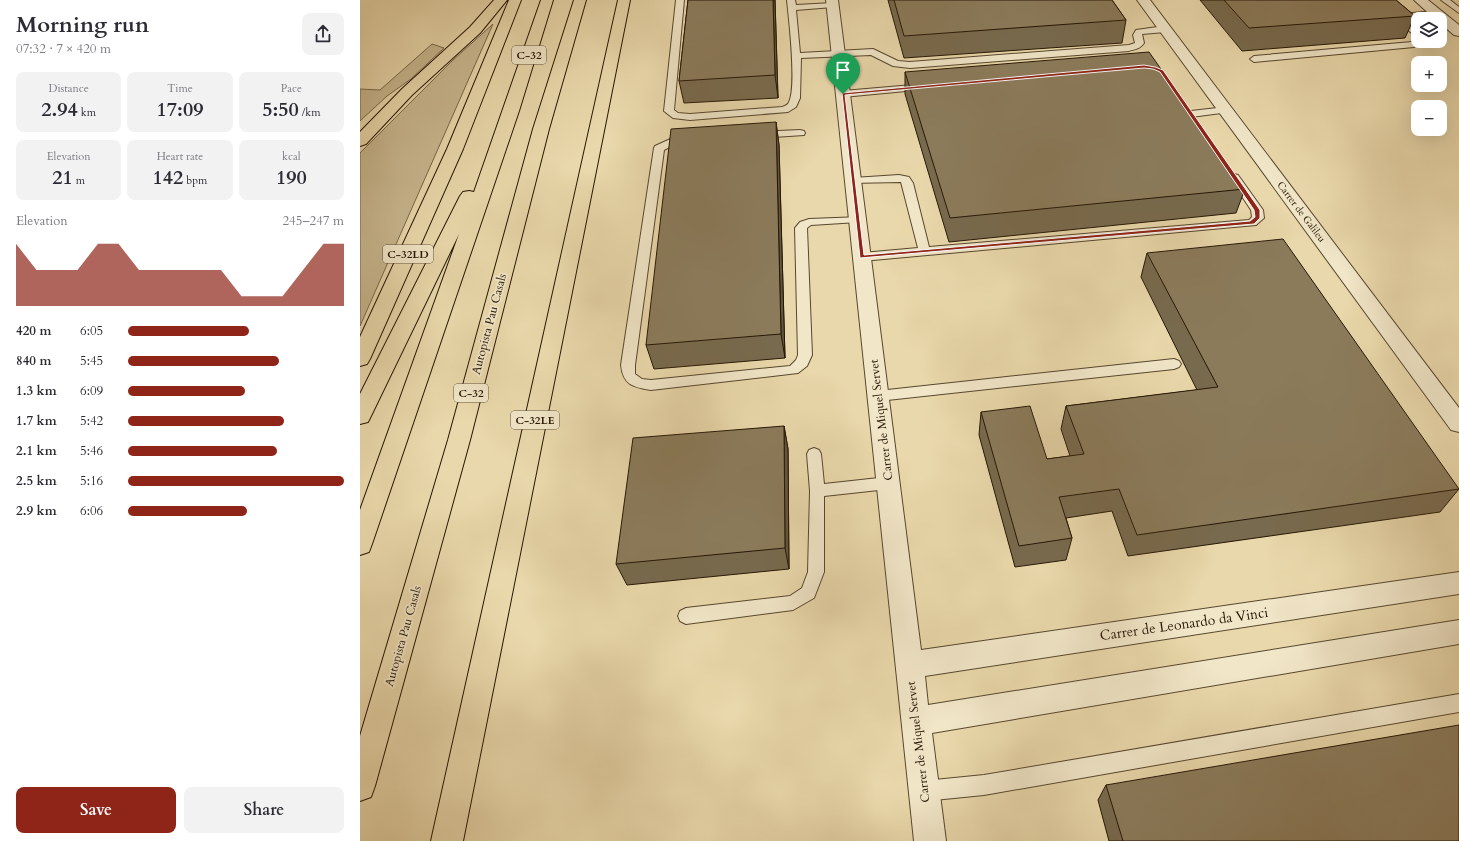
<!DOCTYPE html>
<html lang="en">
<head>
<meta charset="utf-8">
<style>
	body { margin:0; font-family:Cardo,serif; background:#f2f2f3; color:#2b2b33; height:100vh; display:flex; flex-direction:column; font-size:15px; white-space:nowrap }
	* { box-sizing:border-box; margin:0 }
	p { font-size:13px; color:#7c7c81 }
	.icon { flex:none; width:22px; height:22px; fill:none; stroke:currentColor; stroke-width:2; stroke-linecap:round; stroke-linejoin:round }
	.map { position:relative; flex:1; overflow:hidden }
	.drawer { display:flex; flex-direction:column; background:#fff; width:360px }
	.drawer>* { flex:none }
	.tools { position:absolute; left:1051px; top:12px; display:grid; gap:8px }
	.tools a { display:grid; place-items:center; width:36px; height:36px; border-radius:8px; background:#fff; box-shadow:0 4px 16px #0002; font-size:20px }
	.pin { position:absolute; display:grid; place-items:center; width:34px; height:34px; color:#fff; margin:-41px -17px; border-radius:50% 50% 50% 0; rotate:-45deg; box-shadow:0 0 4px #0007 }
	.pin .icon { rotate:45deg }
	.round { display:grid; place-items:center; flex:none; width:42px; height:42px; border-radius:8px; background:#f2f2f3 }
	.summary { display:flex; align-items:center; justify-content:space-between; height:68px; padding:0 16px }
	h1 { font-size:22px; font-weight:600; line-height:30px }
	.figures { display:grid; grid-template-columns:repeat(3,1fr); gap:6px; height:68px; padding:4px 16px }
	.figures div { display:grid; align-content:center; border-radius:8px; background:#f2f2f3; text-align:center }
	.figures b { font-size:20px; font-weight:600 }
	.figures small { font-size:11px; font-weight:400 }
	.figures p { font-size:11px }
	.chart { height:112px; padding:8px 16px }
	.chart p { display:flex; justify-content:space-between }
	.chart svg { width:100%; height:72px; margin-top:4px; fill:#8f2418; opacity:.7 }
	.cta { display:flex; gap:8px; margin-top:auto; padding:8px 16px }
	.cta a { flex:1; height:46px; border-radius:8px; background:#8f2418; color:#fff; font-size:16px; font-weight:600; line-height:46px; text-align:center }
	.cta a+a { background:#f2f2f3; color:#2b2b33 }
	ul { padding:0 16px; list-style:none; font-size:13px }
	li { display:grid; grid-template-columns:64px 48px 1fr; align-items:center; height:30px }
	li i { height:10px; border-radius:5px; background:#8f2418 }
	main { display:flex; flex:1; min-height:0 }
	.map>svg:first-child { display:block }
	.green { fill:#c8b78f; stroke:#77674a }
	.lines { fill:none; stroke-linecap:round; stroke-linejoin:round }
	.lane-casing { stroke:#57472e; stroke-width:2 }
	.street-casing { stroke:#57472e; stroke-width:2 }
	.highway-casing { stroke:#261705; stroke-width:2 }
	.lane { fill:#f1e6c8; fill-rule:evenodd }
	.street { fill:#f1e6c8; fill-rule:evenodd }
	.highway { fill:#e9d8ab; fill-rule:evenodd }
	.wall { fill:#786a4e; stroke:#261705 }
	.shaded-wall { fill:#615640; stroke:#261705 }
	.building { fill:#8b7b5b; stroke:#261705 }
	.route { fill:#8f2418; stroke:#fff; fill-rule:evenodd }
	.labels { text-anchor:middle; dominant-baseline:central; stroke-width:3.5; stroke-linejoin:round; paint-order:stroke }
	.far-street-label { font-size:10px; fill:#261705; stroke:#f1e6c8 }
	.shield { fill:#f1e6c8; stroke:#635540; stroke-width:1 }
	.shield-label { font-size:11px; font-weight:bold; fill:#261705 }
	.street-label { font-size:12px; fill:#261705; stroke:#f1e6c8 }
	.near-street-label { font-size:14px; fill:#261705; stroke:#f1e6c8 }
</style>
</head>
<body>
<main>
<section class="drawer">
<div class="summary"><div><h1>Morning run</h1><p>07:32 · 7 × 420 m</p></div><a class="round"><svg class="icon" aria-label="share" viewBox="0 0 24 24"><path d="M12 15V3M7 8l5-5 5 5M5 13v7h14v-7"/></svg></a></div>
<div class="figures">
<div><p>Distance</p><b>2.94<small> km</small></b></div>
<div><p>Time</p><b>17:09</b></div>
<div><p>Pace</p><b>5:50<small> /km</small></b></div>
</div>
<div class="figures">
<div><p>Elevation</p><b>21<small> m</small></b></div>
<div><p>Heart rate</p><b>142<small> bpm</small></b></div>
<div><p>kcal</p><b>190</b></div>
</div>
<div class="chart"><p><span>Elevation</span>245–247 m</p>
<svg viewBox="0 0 160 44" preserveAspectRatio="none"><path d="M0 44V6L10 22L20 22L30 22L40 6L50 6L60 22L70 22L80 22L90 22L100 22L110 38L120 38L130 38L140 22L150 6L160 6V44z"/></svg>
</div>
<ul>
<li><b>420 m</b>6:05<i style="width:56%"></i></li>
<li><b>840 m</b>5:45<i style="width:70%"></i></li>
<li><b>1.3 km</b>6:09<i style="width:54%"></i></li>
<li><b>1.7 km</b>5:42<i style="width:72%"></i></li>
<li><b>2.1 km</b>5:46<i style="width:69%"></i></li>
<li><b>2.5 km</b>5:16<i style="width:100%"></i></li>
<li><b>2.9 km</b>6:06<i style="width:55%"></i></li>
</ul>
<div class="cta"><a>Save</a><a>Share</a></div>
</section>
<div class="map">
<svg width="1099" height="841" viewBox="0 0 1099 841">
	<rect width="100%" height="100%" fill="#e9d8ab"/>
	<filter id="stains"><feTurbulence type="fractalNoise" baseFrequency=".005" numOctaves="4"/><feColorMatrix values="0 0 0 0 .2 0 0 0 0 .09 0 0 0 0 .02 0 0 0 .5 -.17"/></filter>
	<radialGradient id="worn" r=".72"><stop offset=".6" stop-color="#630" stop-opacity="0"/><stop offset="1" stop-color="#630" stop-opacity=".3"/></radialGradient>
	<!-- green -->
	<path class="green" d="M133 24 0 326V153L92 61Z
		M72 44 84 48 51 79 27 96 0 121V89L20 90Z"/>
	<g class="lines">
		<!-- lane casing -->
		<g class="lane-casing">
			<path id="lane" d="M316 0H324L314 110 318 113 330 114 422 107C425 106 428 105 429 102 437 86 429 20 427 0H435L436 5 473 3 477 5 473 7 436 10 440 53 513 49 538 61 550 62 769 45 775 43 773 35 776 30 805 26 809 29 805 32 782 34 784 43C780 49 775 49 769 51L550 68 533 66 511 55 441 58 440 98 436 107 428 112 330 120 313 118 304 111Z
				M1013 0H1022L1039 14 1076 11 1080 14 1076 17 1045 19 1058 30V37L1055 36Z
				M1081 0H1090L1099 7V13Z
				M1058 39V41H1064L1054 47 894 62 890 59 894 56 1052 42Z
				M564 84 569 87 567 89 483 97 478 94 483 91Z
				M866 107 869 108 871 110 869 112 831 117 826 114 831 111Z
				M440 130 444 131 445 133 444 135 398 138 393 135 398 132Z
				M317 136H327L332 139 327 142H319L304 150 275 365V374L282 379 291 380 430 366 436 360 438 355 435 228 440 222 449 219 502 217 504 219 502 221 498 222 451 225 447 228 452 355 447 366 438 373 291 390C273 387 263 385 261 365L294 148 295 146Z
				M874 174 878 175 903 210 904 218 896 225 502 261 498 260 496 257 498 254 502 253 558 248 541 182 489 183 488 181 493 178 539 175 549 177 553 183 569 247 889 220 892 217 891 210 869 177Z
				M814 359 819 361 821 364 819 367 814 369 518 401 513 400 511 396 513 392 518 391Z
				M454 448 459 450 461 454 464 484 528 477 533 479 535 483 533 487 528 489 464 496V572L454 598 433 610 326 624 320 621 318 616 320 611 326 608 430 596 442 588 448 572 450 491 447 454 449 450Z
				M1099 694V712L624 795 564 801 557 798 554 791 557 784 564 781 624 775Z"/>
		</g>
		<!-- street casing -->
		<g class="street-casing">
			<path id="street" d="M466 0H478L561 650 1099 572V594L565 676 568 705 1099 620V644L572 733 586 841H554Z
				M777 0H790L1099 408V432L1091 430Z
				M1054 0H1068L1099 25V36L1094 35 1080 23V19H1075Z"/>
		</g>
		<!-- highway casing -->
		<g class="highway-casing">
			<path id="highway" d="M134 0H147L120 33 52 95 6 144 0 146V132L42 89 110 27Z
				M149 0H161L103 149 10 359 7 364 0 366V337L87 149Z
				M181 0H193L159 111 12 544 9 552 0 555V510L99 234 11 416 8 422 0 424V394L100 196 103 192 109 191 114 192Z
				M214 0H226L189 129 110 440 15 786 11 797 0 801V736L88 440 173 129Z
				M258 0H270L103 841H71Z"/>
		</g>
		<!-- lane -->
		<use href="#lane" class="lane"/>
		<!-- street -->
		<use href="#street" class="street"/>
		<!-- highway -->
		<use href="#highway" class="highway"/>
	</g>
	<!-- wall -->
	<path class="wall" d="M328 0H415L418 98 324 103 319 81Z
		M528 0H752L766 20 762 43 544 58Z
		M840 0H1036L1055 16 1045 38 882 51Z
		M545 72 885 189 876 213 589 242 545 94Z
		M416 122 419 145 425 358 294 369 286 345Z
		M787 253 1099 489 1080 512 768 556 752 511 706 518 712 538 706 560 655 567 619 435 621 412 687 459 710 456 701 429 706 406 837 390 781 277Z
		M424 426 428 449 429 569 267 585 256 564Z
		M746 785 1099 841H749L738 800Z"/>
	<!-- shaded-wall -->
	<path class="shaded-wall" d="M413 0H415L418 98 415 75Z
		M416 122 419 145 425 358 421 334Z
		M424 426 428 449 429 569 425 548Z"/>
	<!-- building -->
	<path class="building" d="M328 0H413L415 75 319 81Z
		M534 0H752L766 20 544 36Z
		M864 0H1036L1055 16 889 28Z
		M789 52 885 189 590 218 545 72Z
		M416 122 421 334 286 345 311 129Z
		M923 239 1099 489 777 535 759 489 699 497 712 538 659 546 621 412 670 406 687 459 724 454 706 406 858 387 787 253Z
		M424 426 425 548 256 564 273 438Z
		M1099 725V841H763L746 785Z"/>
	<!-- route -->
	<path class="route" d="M784 65 795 67 803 70 900 210V218L894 224 500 258 482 93ZM784 68 793 69 800 72 894 210 895 217 890 221 504 255 485 95Z"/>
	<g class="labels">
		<!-- far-street labels -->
		<g class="far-street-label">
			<text transform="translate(941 212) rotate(53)">Carrer de Galileu</text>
		</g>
		<!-- shield labels -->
		<g class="shield">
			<rect x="152" y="46" width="34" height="18" rx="3"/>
			<rect x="23" y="245" width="50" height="18" rx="3"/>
			<rect x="94" y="384" width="34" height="18" rx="3"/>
			<rect x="151" y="411" width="48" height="18" rx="3"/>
		</g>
		<g class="shield-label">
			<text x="169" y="55">C-32</text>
			<text x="48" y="254">C-32LD</text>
			<text x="111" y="393">C-32</text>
			<text x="175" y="420">C-32LE</text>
		</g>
		<!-- street labels -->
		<g class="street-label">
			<text transform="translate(129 324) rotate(-75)">Autopista Pau Casals</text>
			<text transform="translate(521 420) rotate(-97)">Carrer de Miquel Servet</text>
			<text transform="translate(43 636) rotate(-74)">Autopista Pau Casals</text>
			<text transform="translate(558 742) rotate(-97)">Carrer de Miquel Servet</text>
		</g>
		<!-- near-street labels -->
		<g class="near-street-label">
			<text transform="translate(824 624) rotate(-8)">Carrer de Leonardo da Vinci</text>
		</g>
	</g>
	<rect width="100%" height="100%" filter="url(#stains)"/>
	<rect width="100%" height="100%" fill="url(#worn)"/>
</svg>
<div class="tools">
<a><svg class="icon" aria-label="layers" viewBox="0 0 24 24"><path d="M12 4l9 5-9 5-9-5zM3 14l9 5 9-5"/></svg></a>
<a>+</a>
<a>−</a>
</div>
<div class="pin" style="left:483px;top:94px;background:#1e9e55"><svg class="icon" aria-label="arrive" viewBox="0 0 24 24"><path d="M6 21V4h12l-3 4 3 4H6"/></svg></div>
</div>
</main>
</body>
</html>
